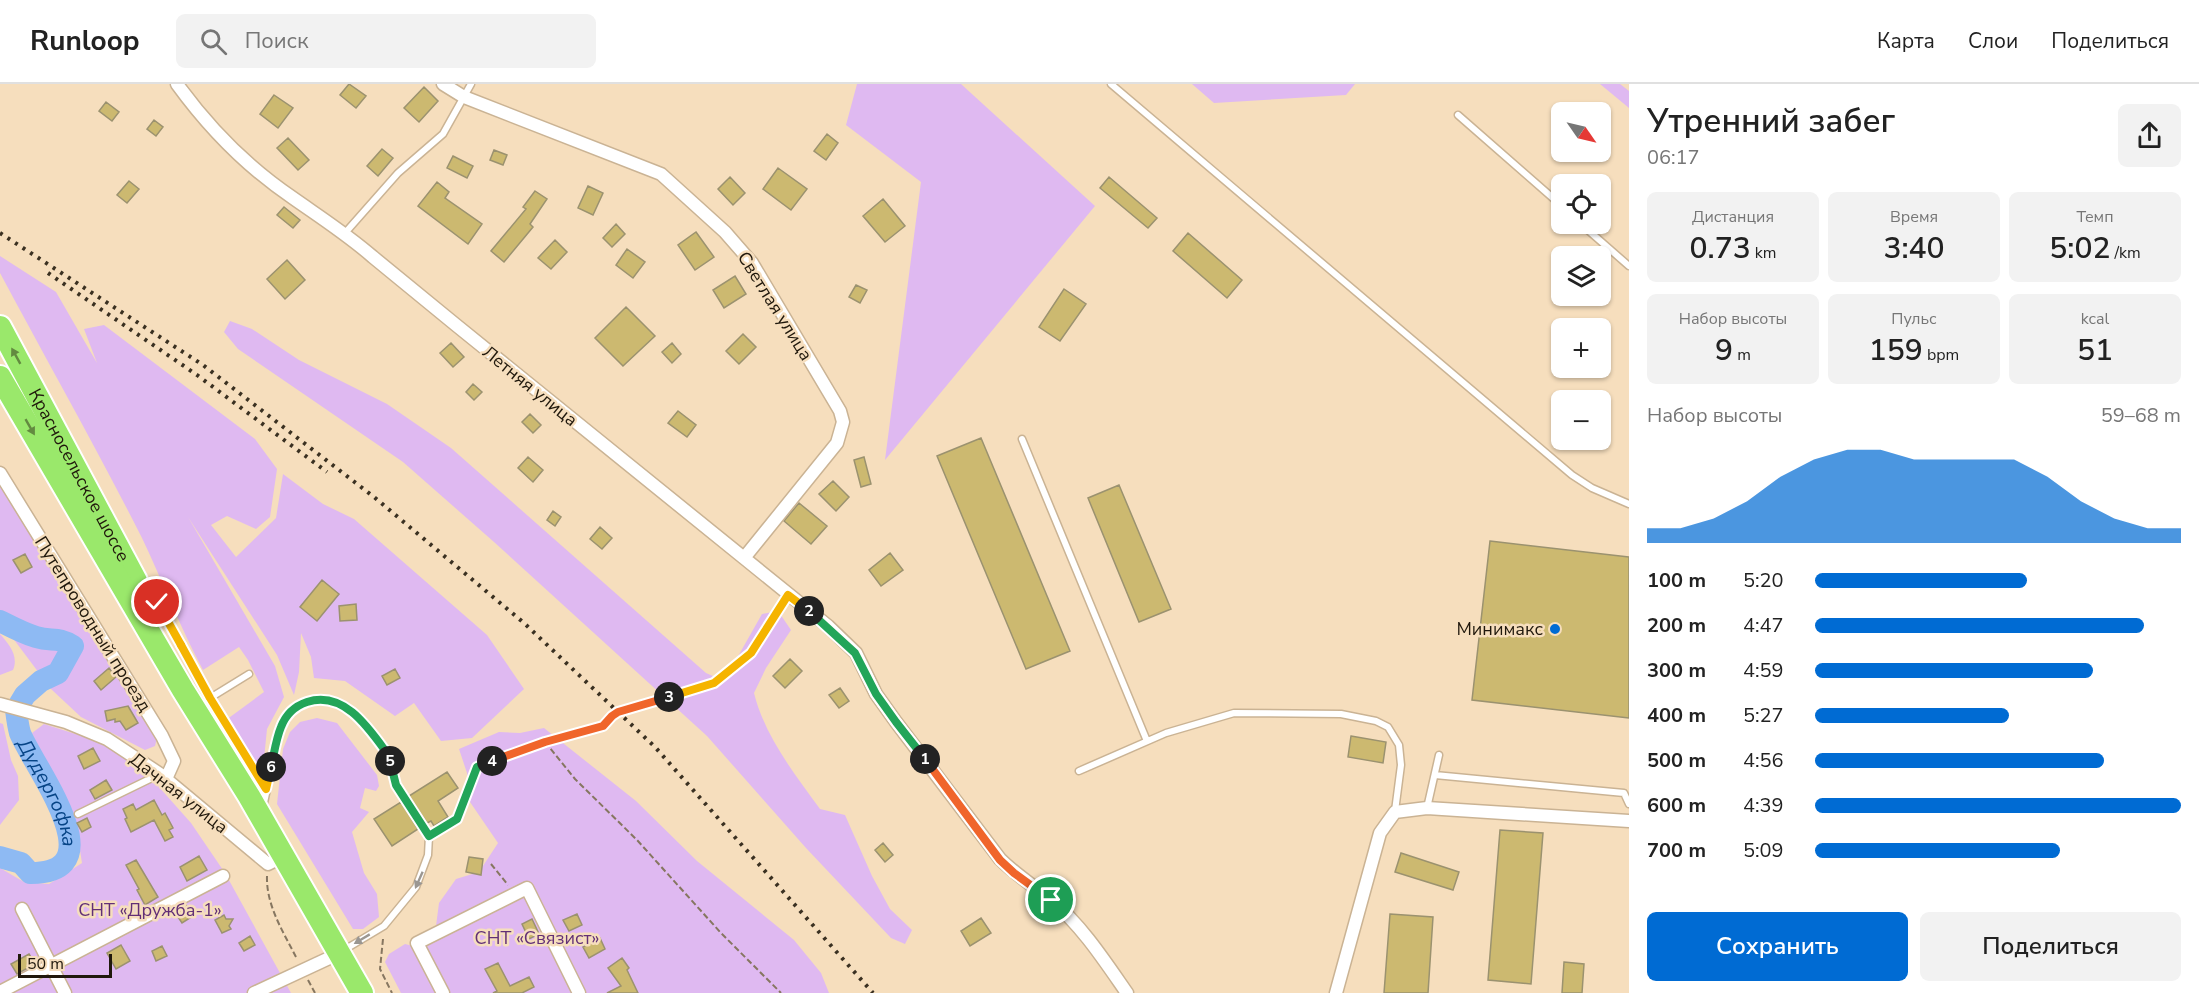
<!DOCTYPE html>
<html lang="ru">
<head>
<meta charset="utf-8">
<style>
	body { margin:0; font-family:"Nunito Sans",sans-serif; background:#f2f2f2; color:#222; height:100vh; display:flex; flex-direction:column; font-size:22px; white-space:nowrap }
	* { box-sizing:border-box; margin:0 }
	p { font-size:20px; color:#767676 }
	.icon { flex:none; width:33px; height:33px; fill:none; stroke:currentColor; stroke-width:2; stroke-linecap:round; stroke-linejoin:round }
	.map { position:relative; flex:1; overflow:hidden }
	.drawer { display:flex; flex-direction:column; background:#fff; width:570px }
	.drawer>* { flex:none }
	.needle { width:39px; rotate:124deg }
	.buttons { position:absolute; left:1551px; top:18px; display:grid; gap:12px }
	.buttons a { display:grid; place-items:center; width:60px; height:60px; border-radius:9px; background:#fff; box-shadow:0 2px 4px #0004; font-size:30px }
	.scale { position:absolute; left:18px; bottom:15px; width:94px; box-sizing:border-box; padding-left:6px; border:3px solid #20180c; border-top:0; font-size:16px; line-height:21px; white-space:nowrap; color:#20180c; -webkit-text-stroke:4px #f6debd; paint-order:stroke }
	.pin { position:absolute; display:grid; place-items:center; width:51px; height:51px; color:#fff; margin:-26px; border:3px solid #fff; border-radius:50%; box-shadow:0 2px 6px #0007 }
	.km { position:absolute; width:30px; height:30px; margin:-15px; border-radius:50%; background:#222; color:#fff; font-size:16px; line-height:30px; text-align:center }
	.round { display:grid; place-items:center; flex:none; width:63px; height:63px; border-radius:9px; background:#f2f2f2 }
	.overview { display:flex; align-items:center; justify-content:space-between; height:102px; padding:0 18px }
	h1 { font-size:33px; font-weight:600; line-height:45px }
	.figures { display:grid; grid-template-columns:repeat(3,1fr); gap:9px; height:102px; padding:6px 18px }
	.figures div { display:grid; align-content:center; border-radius:9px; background:#f2f2f2; text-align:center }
	.figures b { font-size:30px; font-weight:600 }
	.figures small { font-size:16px; font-weight:400 }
	.figures p { font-size:16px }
	.chart { height:168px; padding:12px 18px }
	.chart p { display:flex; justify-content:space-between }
	.chart svg { width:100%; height:108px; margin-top:6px; fill:#006bd3; opacity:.7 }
	.cta { display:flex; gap:12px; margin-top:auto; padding:12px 18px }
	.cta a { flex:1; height:69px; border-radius:9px; background:#006bd3; color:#fff; font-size:24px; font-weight:600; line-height:69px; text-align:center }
	.cta a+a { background:#f2f2f2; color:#222 }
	ul { padding:0 18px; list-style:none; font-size:20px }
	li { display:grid; grid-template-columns:96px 72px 1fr; align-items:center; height:45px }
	li i { height:15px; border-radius:8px; background:#006bd3 }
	header { display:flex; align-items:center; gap:36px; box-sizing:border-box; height:84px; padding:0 30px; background:#fff; border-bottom:2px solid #e0e0e0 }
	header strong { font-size:28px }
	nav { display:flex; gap:33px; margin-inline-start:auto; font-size:21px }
	.search { width:420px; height:54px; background:#f2f2f2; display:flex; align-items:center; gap:15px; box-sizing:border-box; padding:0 21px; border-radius:9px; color:#767676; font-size:22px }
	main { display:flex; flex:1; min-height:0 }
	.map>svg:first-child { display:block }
	.green { fill:#dfb9f1 }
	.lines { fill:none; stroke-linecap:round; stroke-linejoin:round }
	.river { stroke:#8ebaf3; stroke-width:22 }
	.building { fill:#ccb970; stroke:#9b926f; stroke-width:1.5 }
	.lane-casing { stroke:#cab394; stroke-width:9 }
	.street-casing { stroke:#cab394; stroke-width:15 }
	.highway-casing { stroke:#fff; stroke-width:26 }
	.path { stroke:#867660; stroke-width:2; stroke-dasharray:6 3; stroke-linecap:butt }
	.lane { stroke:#fff; stroke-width:6 }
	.street { stroke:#fff; stroke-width:12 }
	.highway { stroke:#9ae86b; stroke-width:22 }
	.rail { stroke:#3a3021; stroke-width:4; stroke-dasharray:3 6; stroke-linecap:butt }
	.oneway { fill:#638a40 }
	.oneway2 { fill:#9b9792 }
	.split-1-casing { stroke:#fff; stroke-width:12 }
	.split-2-casing { stroke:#fff; stroke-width:12 }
	.split-3-casing { stroke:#fff; stroke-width:12 }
	.split-4-casing { stroke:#fff; stroke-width:12 }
	.split-5-casing { stroke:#fff; stroke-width:12 }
	.split-6-casing { stroke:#fff; stroke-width:12 }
	.split-7-casing { stroke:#fff; stroke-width:12 }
	.split-8-casing { stroke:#fff; stroke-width:12 }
	.split-1 { stroke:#f0652b; stroke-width:8 }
	.split-2 { stroke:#22a559; stroke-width:8 }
	.split-3 { stroke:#f5b400; stroke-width:8 }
	.split-4 { stroke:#f0652b; stroke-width:8 }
	.split-5 { stroke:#22a559; stroke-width:8 }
	.split-6 { stroke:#22a559; stroke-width:8 }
	.split-7 { stroke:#f5b400; stroke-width:8 }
	.split-8 { stroke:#f5b400; stroke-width:8 }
	.poi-dot { fill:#006bd3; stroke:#f6debd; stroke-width:2 }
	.labels { text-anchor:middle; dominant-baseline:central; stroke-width:5; stroke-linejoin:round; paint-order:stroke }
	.street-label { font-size:18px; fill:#20180c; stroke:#f6debd }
	.poi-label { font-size:18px; fill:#20180c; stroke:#f6debd; text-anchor:end }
	.park-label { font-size:18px; fill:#622f76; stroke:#f6debd }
	.water-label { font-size:20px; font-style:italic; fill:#064486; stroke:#f6debd }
</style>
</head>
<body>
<header>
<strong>Runloop</strong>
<div class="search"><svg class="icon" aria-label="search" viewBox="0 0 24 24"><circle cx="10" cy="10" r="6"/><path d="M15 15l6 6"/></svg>Поиск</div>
<nav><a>Карта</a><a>Слои</a><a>Поделиться</a></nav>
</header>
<main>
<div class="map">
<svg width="1629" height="909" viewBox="0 0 1629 909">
	<rect width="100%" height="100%" fill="#f6debd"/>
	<!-- green -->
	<path class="green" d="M857 0H961L1095 122 885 376 921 98 846 41Z
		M1192 0H1355L1346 11 1214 19Z
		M1600 0H1620L1629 7V24Z
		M0 172 56 208 97 279 84 245 104 241 255 355 277 385 270 433 256 445 227 432 211 441 236 473 276 434 283 390 323 420 354 435 487 551 524 605 472 654 441 657 414 619 395 632 345 597 314 594 311 573 301 549 299 588 294 611 277 571 188 433 275 582 284 613 267 645 262 695 226 636 264 608 248 576 239 563 203 586C180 543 163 498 142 454 97 365 47 277 0 189Z
		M230 237 252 245 299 276 387 320 451 364 706 589 724 597 762 530 778 527 791 546 766 584 754 609C765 653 794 689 820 725L845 731 872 792 890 825 912 846 905 860 891 854 806 764 707 652 494 458 403 378 238 265 224 248Z
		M0 401 159 645 155 662 145 666 81 633 51 605 0 537Z
		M0 550C9 560 19 572 13 586L0 591Z
		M317 634 337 639 377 691 379 702 376 707 365 704 360 724 369 728 352 748 364 789 377 810 379 833 363 845H353L277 720 283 665 290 648 300 638Z
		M0 639 3 640 11 676 18 692 19 716 0 741Z
		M44 640 104 659 151 694 191 739 225 789 291 909H0V784L24 798 49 800 82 779C77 734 50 690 32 649Z
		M544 644 636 717 697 777 794 856 821 889 829 909H401L385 878 389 870 405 860 417 863 454 835 436 842 439 819 456 795 479 788 498 759 470 718 467 689 459 665 499 648 520 649Z"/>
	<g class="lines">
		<!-- river -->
		<path class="river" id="s1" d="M0 537C12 543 23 549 36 553 52 558 57 552 73 562L58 589 41 597 25 611 16 626C17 634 18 642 20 649 34 684 118 790 30 789L21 779 0 773"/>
	</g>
	<!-- building -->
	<path class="building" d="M349 0 366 12 356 24 340 11Z
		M424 3 438 17 419 38 404 24Z
		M274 11 293 24 278 44 260 30Z
		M106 18 119 28 112 37 99 27Z
		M154 36 163 43 156 52 147 45Z
		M827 50 838 59 826 76 814 67Z
		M288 54 309 76 298 86 277 64Z
		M382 65 393 74 378 92 367 82Z
		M494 66 507 71 503 81 490 76Z
		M453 72 473 82 467 94 447 84Z
		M778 84 807 105 791 126 763 105Z
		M730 93 745 109 733 121 718 105Z
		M1109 93 1157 134 1148 144 1100 104Z
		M129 97 139 105 127 119 117 111Z
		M437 98 449 108 445 114 482 140 468 160 418 122Z
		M588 102 603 109 593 131 578 124Z
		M535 107 547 115 530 140 533 143 504 178 491 167 526 125 523 123Z
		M883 115 905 142 885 158 863 132Z
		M284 123 300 136 293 144 277 131Z
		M616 140 625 150 612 163 603 154Z
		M696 148 714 173 695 186 678 161Z
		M1188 149 1242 196 1227 214 1173 167Z
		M555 156 567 168 551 185 538 174Z
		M627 165 645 178 633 194 616 181Z
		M287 176 305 196 285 215 267 195Z
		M735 192 746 210 724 224 713 206Z
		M856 201 867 206 860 219 849 213Z
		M1064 205 1086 220 1060 257 1039 243Z
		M626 223 655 252 623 282 595 254Z
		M743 250 756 263 739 280 726 267Z
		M451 259 464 273 453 283 440 269Z
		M672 259 681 270 672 279 662 268Z
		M473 300 482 308 474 316 466 308Z
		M678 327 696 341 687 353 668 339Z
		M530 330 541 341 533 349 522 338Z
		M981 354 1070 567 1026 585 937 372Z
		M528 373 543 386 533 398 518 384Z
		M864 373 871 400 861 403 854 376Z
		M833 397 849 413 836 427 819 410Z
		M1119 401 1171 525 1139 538 1088 414Z
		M799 419 827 442 811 460 784 437Z
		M553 427 561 433 555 442 547 436Z
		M600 443 612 454 602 465 590 455Z
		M1490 457 1629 473V634L1472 616Z
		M890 469 903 486 881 502 869 486Z
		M25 470 32 483 21 489 13 476Z
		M322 496 339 510 317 537 300 523Z
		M356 520 357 536 340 537 339 522Z
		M790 575 802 587 785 604 773 592Z
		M109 584 116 593 101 606 94 597Z
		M395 585 400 594 387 601 382 592Z
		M840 604 849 617 839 624 829 611Z
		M128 622 138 639 126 646 120 637 115 638V635L107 637 105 627Z
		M1351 652 1386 658 1383 679 1348 673Z
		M93 664 100 677 84 685 78 672Z
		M447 688 458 704 438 717 448 733 434 742 431 737 427 739 409 712Z
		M106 696 112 706 95 715 90 706Z
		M154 716 162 731 165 729 173 744 169 746 173 753 165 757 154 736 131 748 125 735 127 734 123 725 133 720 136 726Z
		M401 718 418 745 392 762 374 735Z
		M87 734 91 743 82 748 77 739Z
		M1500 746 1543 749 1531 900 1488 896Z
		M883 759 893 771 885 778 875 766Z
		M1401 769 1459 788 1453 806 1395 788Z
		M199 772 207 786 187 797 180 783Z
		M469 773 483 775 481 791 466 788Z
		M136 776 158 813 145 821 137 806 139 805 126 781Z
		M186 821 193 832 182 839 174 827Z
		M577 830 582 841 569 847 563 836Z
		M1390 830 1433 833 1428 909H1384Z
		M224 831 226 835H233L229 842 231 845 222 849 215 836Z
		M981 834 991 849 970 862 961 847Z
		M532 835 539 850 529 855 522 840Z
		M250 852 255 861 244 867 239 859Z
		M600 854 605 865 589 874 583 863Z
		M121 861 130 877 116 885 107 869Z
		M162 862 167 872 156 877 152 867Z
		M29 870 35 880 17 890 11 880Z
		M622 874 629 884 627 886 638 909H607L621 902 608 884Z
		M1564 878 1584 880 1582 909H1562Z
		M498 879 510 902 529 893 534 903 522 909H493L497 907 485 885Z"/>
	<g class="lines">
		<!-- lane casing -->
		<g class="lane-casing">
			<path id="lane" d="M1111 0 1572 391 1592 404 1629 420
				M1458 31 1562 122
				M1581 140 1629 182
				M345 149 398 89 443 50 471 0
				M1022 355 1147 657
				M197 622 249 590
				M1079 687 1166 649 1234 629 1341 630 1376 637 1388 643 1399 661 1401 681 1395 727
				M1435 691 1624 709 1629 720
				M263 723 281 642 295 623 317 615 333 617 350 626 363 637 389 672 396 701 429 752 428 771 416 803 384 842 344 866
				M1427 724 1439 671
				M78 730 160 690"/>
		</g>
		<!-- street casing -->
		<g class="street-casing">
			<path id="street" d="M177 0C209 44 247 83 293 114 320 133 348 151 373 173 524 297 676 420 828 542L856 569 876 610 896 638 1000 775C1016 791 1034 802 1051 816 1082 842 1104 876 1127 909
				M443 0 464 13 661 90 725 148 752 179 840 327 843 338 837 359 744 474
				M0 389 162 652 174 677 166 695
				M0 620 66 638 107 655 160 690 268 780 284 772
				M22 825 65 909
				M0 908 223 792
				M254 909 340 869
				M443 909 417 859 527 804 579 909
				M1336 909 1380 749 1395 728 1427 724 1629 737"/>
		</g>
		<!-- highway casing -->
		<g class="highway-casing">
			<g id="highway">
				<path id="s2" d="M0 243 136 497"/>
				<path d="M0 293 183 606 249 712 362 909"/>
			</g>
		</g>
		<!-- path -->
		<path class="path" d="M151 505 205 606
			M215 621 224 636
			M545 658 575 695 637 756 721 849 781 909
			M437 747 457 734 477 683 545 658 603 642 611 631 618 628 714 599 751 569 782 521
			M491 780 508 801
			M267 792C266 822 284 849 297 875
			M383 855 380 885 392 909
			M308 896 315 909"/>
		<!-- lane -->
		<use href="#lane" class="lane"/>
		<!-- street -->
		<use href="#street" class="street"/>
		<!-- highway -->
		<use href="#highway" class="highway"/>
		<!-- rail -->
		<path class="rail" d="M0 149 203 281 374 413 524 539 655 663 873 909
			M48 189 197 291 327 388"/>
	</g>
	<!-- one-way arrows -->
	<defs><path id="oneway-solid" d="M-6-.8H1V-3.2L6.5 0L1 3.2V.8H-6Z" transform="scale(1.5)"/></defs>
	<g class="oneway">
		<use href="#oneway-solid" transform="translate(16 272) rotate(-119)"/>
		<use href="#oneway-solid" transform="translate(30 343) rotate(60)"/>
	</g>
	<g class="oneway2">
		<use href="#oneway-solid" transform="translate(419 796) rotate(114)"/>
		<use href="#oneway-solid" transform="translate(362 855) rotate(149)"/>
	</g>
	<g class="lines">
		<!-- split-1 casing -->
		<g class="split-1-casing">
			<path id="split-1" d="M925 675 1000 776 1014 789 1051 816"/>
		</g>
		<!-- split-2 casing -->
		<g class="split-2-casing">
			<path id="split-2" d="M809 527 855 569 876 610 896 638 925 675"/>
		</g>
		<!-- split-3 casing -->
		<g class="split-3-casing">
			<path id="split-3" d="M669 613 714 599 751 569 788 511 809 527"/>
		</g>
		<!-- split-4 casing -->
		<g class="split-4-casing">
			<path id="split-4" d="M492 677 545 658 603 642 612 632 618 628 669 613"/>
		</g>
		<!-- split-5 casing -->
		<g class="split-5-casing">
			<path id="split-5" d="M390 677 396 701 429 752 457 735 477 683 492 677"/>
		</g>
		<!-- split-6 casing -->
		<g class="split-6-casing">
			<path id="split-6" d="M271 683C274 670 276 655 281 643 286 630 295 622 307 618 345 606 370 646 389 672L390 677"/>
		</g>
		<!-- split-7 casing -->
		<g class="split-7-casing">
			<path id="split-7" d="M181 561 210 614 266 705 271 683"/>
		</g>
		<!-- split-8 casing -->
		<g class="split-8-casing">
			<path id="split-8" d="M157 518 181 561"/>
		</g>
		<!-- split-1 -->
		<use href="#split-1" class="split-1"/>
		<!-- split-2 -->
		<use href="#split-2" class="split-2"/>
		<!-- split-3 -->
		<use href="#split-3" class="split-3"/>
		<!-- split-4 -->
		<use href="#split-4" class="split-4"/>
		<!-- split-5 -->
		<use href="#split-5" class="split-5"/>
		<!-- split-6 -->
		<use href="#split-6" class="split-6"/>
		<!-- split-7 -->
		<use href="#split-7" class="split-7"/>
		<!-- split-8 -->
		<use href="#split-8" class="split-8"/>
	</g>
	<!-- markers -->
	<circle class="poi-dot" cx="1555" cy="545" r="6"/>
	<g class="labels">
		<!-- street labels -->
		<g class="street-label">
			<text transform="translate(775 222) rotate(58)">Светлая улица</text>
			<text transform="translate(530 302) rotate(39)">Летняя улица</text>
			<text stroke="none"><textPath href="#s2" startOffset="168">Красносельское шоссе</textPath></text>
			<text transform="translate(93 540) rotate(58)">Путепроводный проезд</text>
			<text transform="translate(179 709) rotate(38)">Дачная улица</text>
		</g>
		<!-- poi labels -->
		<g class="poi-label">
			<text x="1543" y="545">Минимакс</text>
		</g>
		<!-- park labels -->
		<g class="park-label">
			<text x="150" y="826">СНТ «Дружба-1»</text>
			<text x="537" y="854">СНТ «Связист»</text>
		</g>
		<!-- water labels -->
		<g class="water-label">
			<text stroke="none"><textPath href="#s1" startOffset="256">Дудергофка</textPath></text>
		</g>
	</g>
</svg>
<div class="buttons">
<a><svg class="needle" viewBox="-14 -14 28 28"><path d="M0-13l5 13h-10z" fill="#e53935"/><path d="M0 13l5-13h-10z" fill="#767676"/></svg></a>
<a><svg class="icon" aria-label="locate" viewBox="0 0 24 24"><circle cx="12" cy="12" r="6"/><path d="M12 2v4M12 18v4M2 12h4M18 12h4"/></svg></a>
<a><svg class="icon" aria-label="layers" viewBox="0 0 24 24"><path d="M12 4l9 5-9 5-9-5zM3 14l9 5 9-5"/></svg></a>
<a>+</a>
<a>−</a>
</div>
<div class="scale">50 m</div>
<div class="pin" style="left:1051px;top:816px;background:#1e9e55"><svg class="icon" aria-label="arrive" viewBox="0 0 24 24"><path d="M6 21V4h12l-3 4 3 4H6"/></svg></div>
<div class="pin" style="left:157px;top:518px;background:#d93025"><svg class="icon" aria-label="check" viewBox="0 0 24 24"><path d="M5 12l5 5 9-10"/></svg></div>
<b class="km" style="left:925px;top:675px">1</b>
<b class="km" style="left:809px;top:527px">2</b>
<b class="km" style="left:669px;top:613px">3</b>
<b class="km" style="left:492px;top:677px">4</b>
<b class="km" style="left:390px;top:677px">5</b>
<b class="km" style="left:271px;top:683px">6</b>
</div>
<section class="drawer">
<div class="overview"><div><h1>Утренний забег</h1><p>06:17</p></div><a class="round"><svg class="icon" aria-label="share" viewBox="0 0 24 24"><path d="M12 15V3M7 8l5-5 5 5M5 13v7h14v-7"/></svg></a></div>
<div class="figures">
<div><p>Дистанция</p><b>0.73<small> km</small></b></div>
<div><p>Время</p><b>3:40</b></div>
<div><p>Темп</p><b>5:02<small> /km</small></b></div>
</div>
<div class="figures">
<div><p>Набор высоты</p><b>9<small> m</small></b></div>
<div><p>Пульс</p><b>159<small> bpm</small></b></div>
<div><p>kcal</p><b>51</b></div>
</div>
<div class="chart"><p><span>Набор высоты</span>59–68 m</p>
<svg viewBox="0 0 160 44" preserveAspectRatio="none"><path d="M0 44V38L10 38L20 34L30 27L40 17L50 10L60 6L70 6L80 10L90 10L100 10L110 10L120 17L130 27L140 34L150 38L160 38V44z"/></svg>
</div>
<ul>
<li><b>100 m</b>5:20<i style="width:58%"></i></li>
<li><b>200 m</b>4:47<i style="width:90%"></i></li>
<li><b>300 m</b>4:59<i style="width:76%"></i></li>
<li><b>400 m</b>5:27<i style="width:53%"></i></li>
<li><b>500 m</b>4:56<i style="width:79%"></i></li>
<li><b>600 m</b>4:39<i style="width:100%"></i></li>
<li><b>700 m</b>5:09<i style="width:67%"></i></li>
</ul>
<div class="cta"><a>Сохранить</a><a>Поделиться</a></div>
</section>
</main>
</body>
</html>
